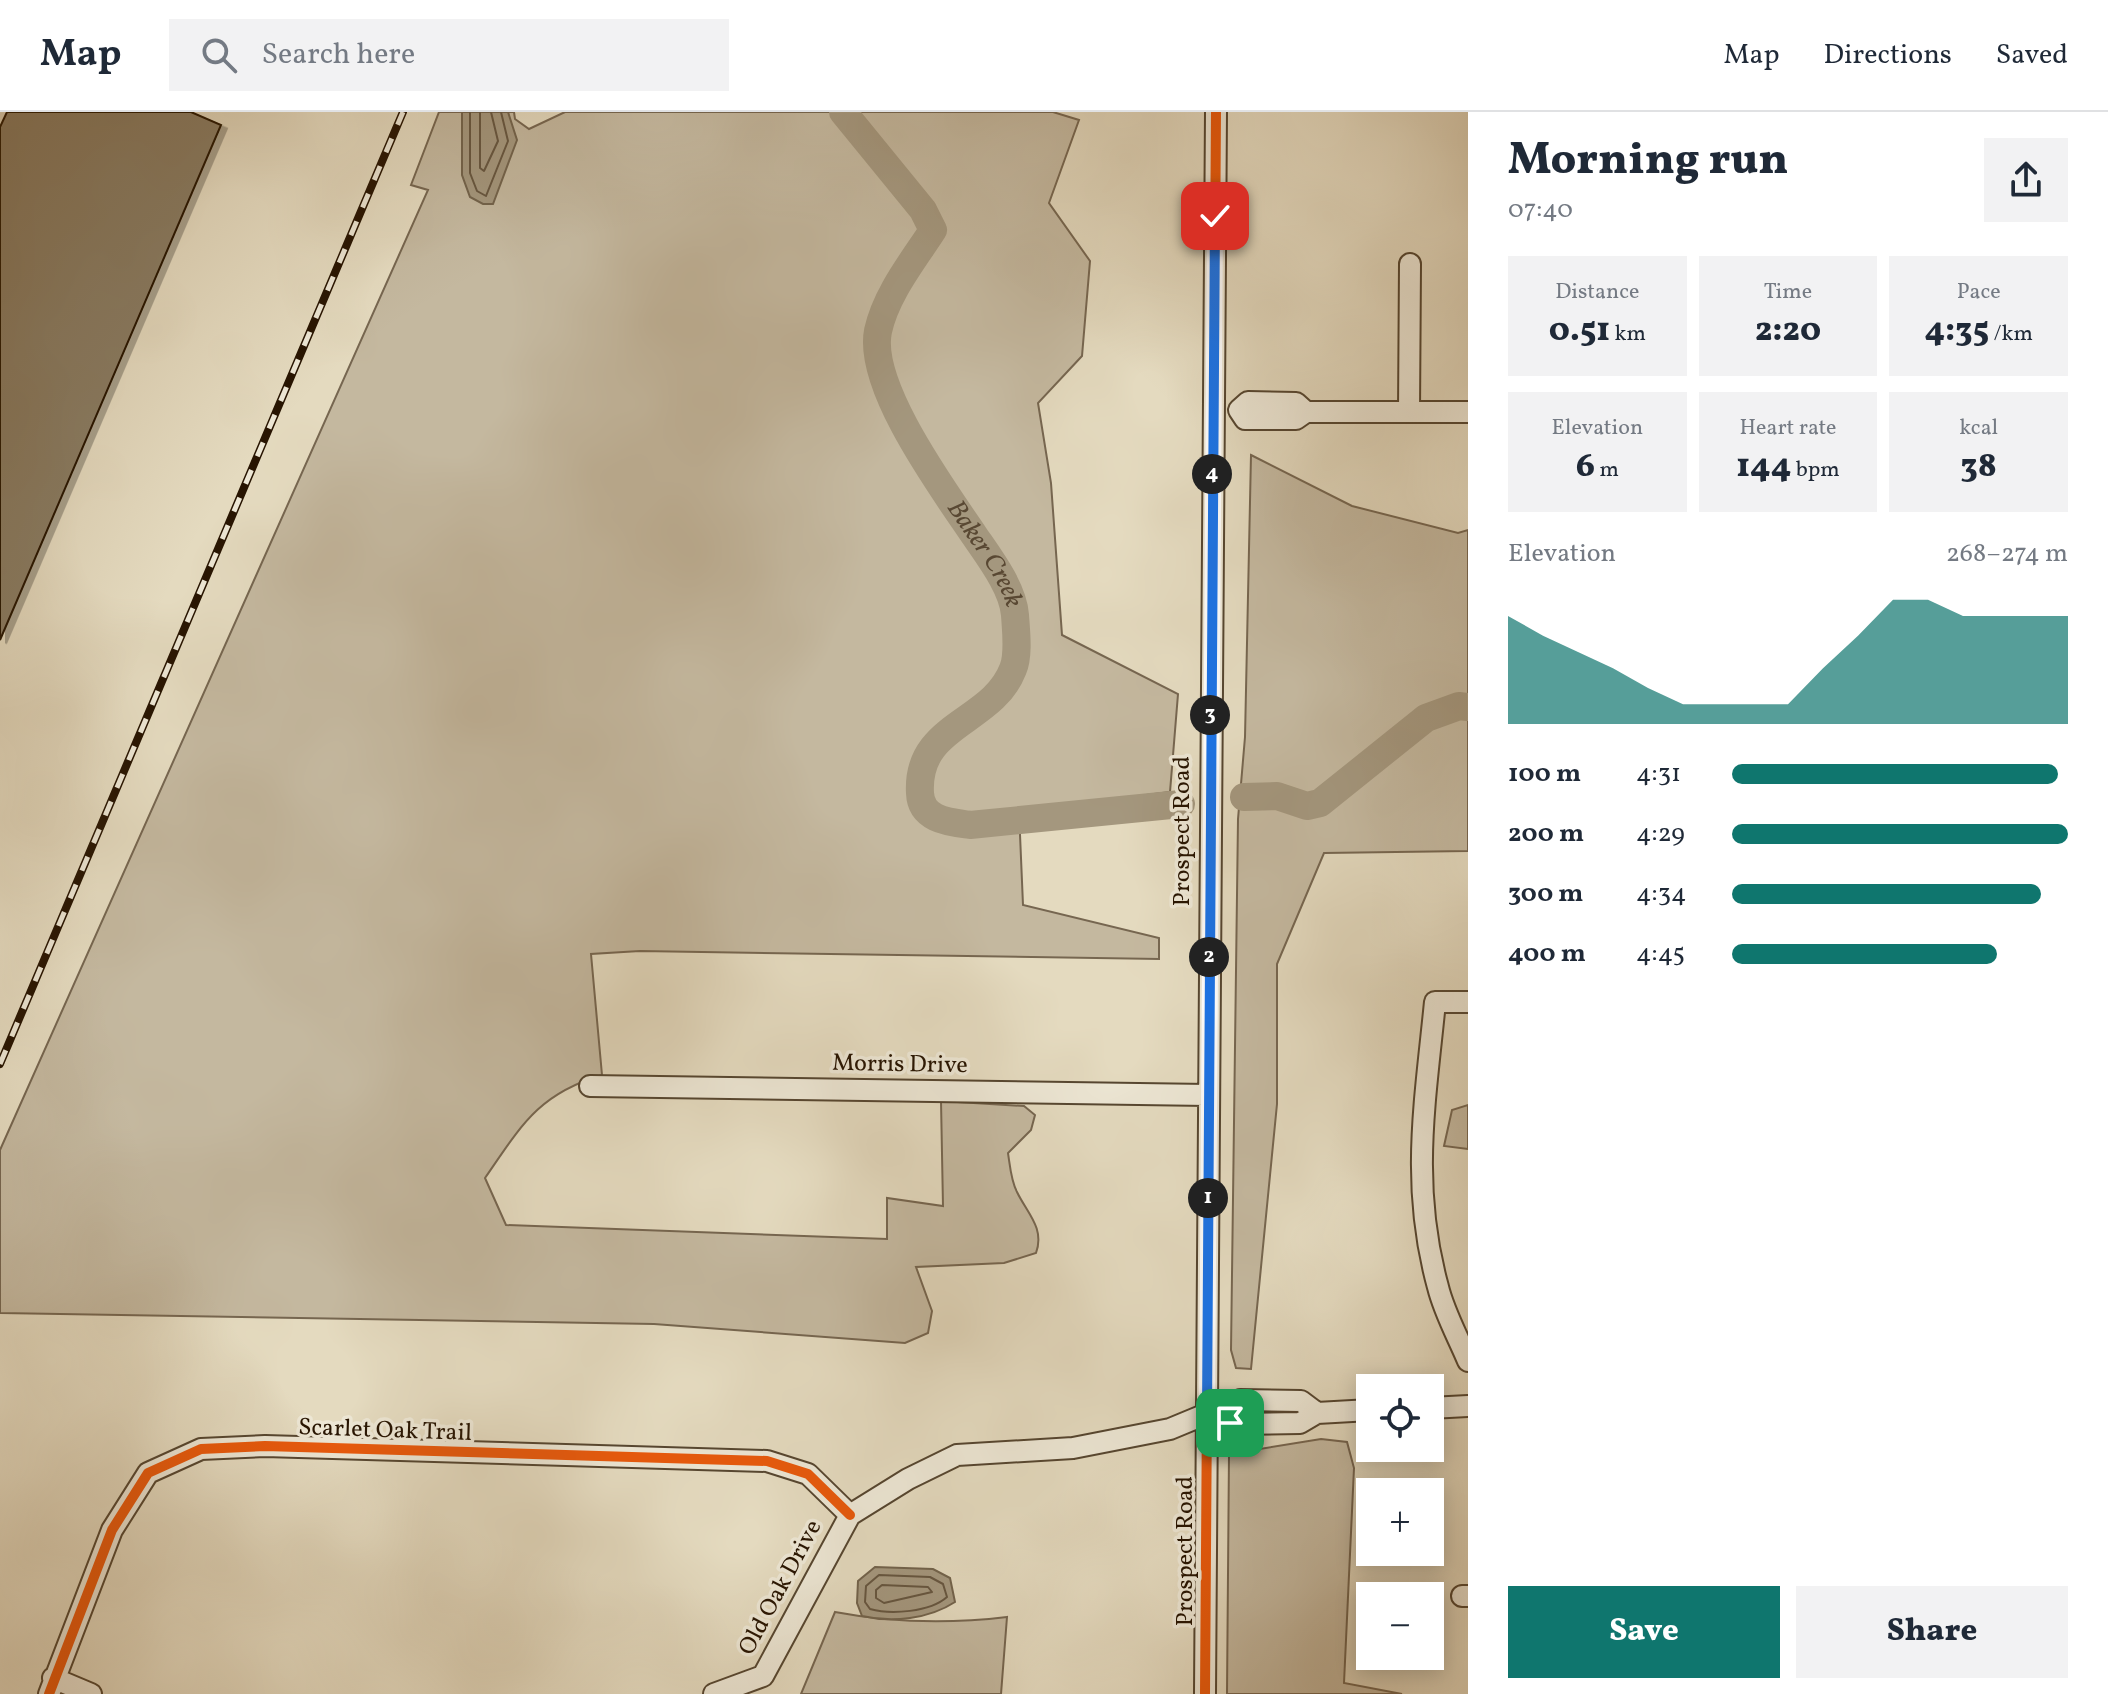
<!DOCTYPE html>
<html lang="en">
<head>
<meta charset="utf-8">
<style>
	body { margin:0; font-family:Vollkorn,serif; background:#f2f2f3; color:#1f2937; height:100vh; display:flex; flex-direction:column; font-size:30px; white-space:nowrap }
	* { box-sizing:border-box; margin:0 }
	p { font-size:26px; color:#747a83 }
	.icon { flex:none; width:44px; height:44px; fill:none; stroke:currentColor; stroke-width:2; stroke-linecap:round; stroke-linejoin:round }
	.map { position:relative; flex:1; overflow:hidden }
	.details { display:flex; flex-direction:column; background:#fff; width:640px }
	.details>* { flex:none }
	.tools { position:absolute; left:1356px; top:1262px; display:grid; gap:16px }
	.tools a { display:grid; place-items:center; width:88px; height:88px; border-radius:0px; background:#fff; box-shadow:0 4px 20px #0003; font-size:40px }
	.pin { position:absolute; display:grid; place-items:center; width:68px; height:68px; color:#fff; margin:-34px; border-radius:16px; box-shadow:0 4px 12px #0006 }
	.km { position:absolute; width:40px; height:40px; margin:-20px; border-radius:50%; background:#222; color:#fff; font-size:22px; line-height:40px; text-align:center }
	.round { display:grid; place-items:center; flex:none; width:84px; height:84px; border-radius:0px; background:#f2f2f3 }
	.overview { display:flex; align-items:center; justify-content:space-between; height:136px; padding:0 40px }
	h1 { font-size:44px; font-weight:800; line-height:60px }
	.stats { display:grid; grid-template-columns:repeat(3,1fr); gap:12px; height:136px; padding:8px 40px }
	.stats div { display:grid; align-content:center; border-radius:0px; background:#f2f2f3; text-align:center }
	.stats b { font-size:34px; font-weight:800 }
	.stats small { font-size:22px; font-weight:400 }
	.stats p { font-size:22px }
	.chart { height:224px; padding:16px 40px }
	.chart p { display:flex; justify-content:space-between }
	.chart svg { width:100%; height:144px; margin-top:8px; fill:#0f766e; opacity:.7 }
	.action { display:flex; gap:16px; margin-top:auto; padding:16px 40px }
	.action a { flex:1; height:92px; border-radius:0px; background:#0f766e; color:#fff; font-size:32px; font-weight:800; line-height:92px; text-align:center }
	.action a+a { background:#f2f2f3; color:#1f2937 }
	ul { padding:0 40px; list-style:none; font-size:26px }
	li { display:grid; grid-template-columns:128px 96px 1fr; align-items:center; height:60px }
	li i { height:20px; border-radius:10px; background:#0f766e }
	header { display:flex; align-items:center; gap:48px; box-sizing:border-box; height:112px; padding:0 40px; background:#fff; border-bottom:2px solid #e0e1e3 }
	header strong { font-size:38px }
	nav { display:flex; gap:44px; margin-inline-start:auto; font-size:28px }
	.search { width:560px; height:72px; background:#f2f2f3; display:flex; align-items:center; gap:20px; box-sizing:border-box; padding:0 28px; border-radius:0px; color:#747a83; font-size:30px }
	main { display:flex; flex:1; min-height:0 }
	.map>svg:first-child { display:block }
	.green { fill:#c4b89f; stroke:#766650; stroke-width:2 }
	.water { fill:#a4977e; stroke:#72634c; stroke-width:2 }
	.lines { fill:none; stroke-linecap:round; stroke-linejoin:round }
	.shore { stroke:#665640; stroke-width:2 }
	.river { stroke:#a4977e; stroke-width:28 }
	.building { fill:#897b64; stroke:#271401; stroke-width:2; filter:url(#shadow) }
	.minor-casing { stroke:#564630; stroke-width:24 }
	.minor { stroke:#ede7d5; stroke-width:20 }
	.rail-casing { stroke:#271401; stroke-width:8 }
	.rail { stroke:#ede7d5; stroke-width:5; stroke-dasharray:15; stroke-linecap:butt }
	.cycleway-casing { stroke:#ede7d5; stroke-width:15 }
	.cycleway { stroke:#e8590c; stroke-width:10 }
	.route-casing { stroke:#fff; stroke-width:16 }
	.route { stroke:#1a73e8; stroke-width:10 }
	.labels { text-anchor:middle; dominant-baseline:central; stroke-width:7; stroke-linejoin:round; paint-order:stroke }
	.street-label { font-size:24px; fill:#271401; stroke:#ede7d5 }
	.water-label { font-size:26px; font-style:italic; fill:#594833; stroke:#ede7d5 }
</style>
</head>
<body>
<header>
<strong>Map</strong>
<div class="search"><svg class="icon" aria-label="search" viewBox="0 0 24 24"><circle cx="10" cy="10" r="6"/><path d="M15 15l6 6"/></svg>Search here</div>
<nav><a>Map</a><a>Directions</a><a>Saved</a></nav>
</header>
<main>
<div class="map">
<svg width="1468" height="1582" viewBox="0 0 1468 1582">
	<defs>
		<filter id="shadow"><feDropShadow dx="6" dy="3.5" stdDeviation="0" flood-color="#0004"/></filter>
	</defs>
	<rect width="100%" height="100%" fill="#e4dabf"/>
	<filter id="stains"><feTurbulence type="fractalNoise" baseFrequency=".0025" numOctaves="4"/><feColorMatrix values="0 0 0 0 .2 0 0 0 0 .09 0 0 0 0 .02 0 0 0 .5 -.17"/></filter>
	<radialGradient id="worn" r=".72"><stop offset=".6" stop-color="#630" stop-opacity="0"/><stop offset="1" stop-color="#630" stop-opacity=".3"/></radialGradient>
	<!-- green -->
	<path class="green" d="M439 0H514L515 7 529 17 565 0H1053L1079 8 1049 91 1090 149 1082 244 1038 291 1051 371 1062 523 1178 582 1170 680 1019 699 1023 793 1159 826V847L640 839 591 842 602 963C538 982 521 1014 485 1066L506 1113 887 1127V1086L943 1094 941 989 1024 994 1035 1003 1031 1018 1008 1041C1010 1054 1011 1069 1017 1080 1027 1101 1045 1116 1036 1141L1004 1151 916 1155 932 1199 928 1221 905 1231 654 1212 0 1201V1038L428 78 411 73Z
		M1251 343 1352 394 1458 421 1468 418V739L1324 741 1277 852V992L1251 1257 1236 1256 1231 1238 1238 707 1245 625Z
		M1468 993V1037L1444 1034 1452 998Z
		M1321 1327 1347 1330 1354 1356 1344 1571 1402 1582H1227L1229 1342Z
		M835 1500C893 1511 949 1512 1007 1505L1001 1582H801Z"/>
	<!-- water -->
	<path class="water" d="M462 0H508L517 28 493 92H483L470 85 462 63Z
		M875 1455 933 1457 950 1466 955 1490C929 1507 892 1511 862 1504L857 1491 858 1469Z"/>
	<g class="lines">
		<!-- shore -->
		<path class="shore" d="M470 0V61L477 79 486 84 508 29 501 0
			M480 0V56L484 59 498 29 491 0
			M879 1463 930 1465 943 1472 947 1485C930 1500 891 1503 870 1497L865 1490 866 1474Z
			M882 1473 928 1475 932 1480 884 1491 876 1486V1478Z"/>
		<!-- river -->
		<g class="river">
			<path id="s1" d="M843 0 923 98 933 118C913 149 886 182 878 219 867 274 943 377 974 423 989 445 1013 476 1015 503 1016 519 1019 543 1013 557 992 612 916 611 920 681 921 708 949 710 970 713L1181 692"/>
			<path d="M1244 685 1277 684 1307 694 1320 691 1426 606 1459 594 1468 595"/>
		</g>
	</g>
	<!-- building -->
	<path class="building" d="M7 0H191L221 13 0 528V15Z"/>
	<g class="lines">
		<!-- minor casing -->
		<g class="minor-casing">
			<path id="minor" d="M1248 290 1296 291 1306 300 1296 307H1245L1239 298Z
				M1306 300H1468
				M1409 300 1410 152
				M1468 890H1435C1425 991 1410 1074 1438 1175 1444 1200 1458 1225 1468 1249
				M590 974 1208 983
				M1430 1296 1468 1294
				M1207 1302 1234 1312 1300 1311 1317 1301 1370 1298
				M1462 1484H1468
				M53 1566 91 1582
				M49 1582 112 1418 148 1361 201 1337 265 1334 767 1349 808 1362 850 1403
				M714 1582 763 1564 850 1403 908 1367 957 1343 1073 1336 1170 1317 1240 1288 1301 1289 1317 1301
				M1205 1582 1216 0"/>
		</g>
		<!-- minor -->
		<use href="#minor" class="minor"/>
		<!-- rail casing -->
		<g class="rail-casing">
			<path id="rail" d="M0 952 403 0"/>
		</g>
		<!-- rail -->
		<use href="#rail" class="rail"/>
		<!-- cycleway casing -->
		<g class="cycleway-casing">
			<path id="cycleway" d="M49 1582 112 1418 148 1361 201 1337 265 1334 767 1349 808 1362 850 1403
				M1205 1582 1216 0"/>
		</g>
		<!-- cycleway -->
		<use href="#cycleway" class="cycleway"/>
	</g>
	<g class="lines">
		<!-- route casing -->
		<g class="route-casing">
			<path id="route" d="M1215 104 1207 1302 1230 1311"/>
		</g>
		<!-- route -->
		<use href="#route" class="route"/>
	</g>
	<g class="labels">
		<!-- street labels -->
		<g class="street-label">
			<text transform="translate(1183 719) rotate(-90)">Prospect Road</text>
			<text transform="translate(900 953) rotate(1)">Morris Drive</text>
			<text transform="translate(385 1319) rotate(2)">Scarlet Oak Trail</text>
			<text transform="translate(1186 1439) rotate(-90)">Prospect Road</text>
			<text transform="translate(781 1476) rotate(-62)">Old Oak Drive</text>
		</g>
		<!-- water labels -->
		<g class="water-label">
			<text stroke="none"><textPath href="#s1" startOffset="516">Baker Creek</textPath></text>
		</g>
	</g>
	<rect width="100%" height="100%" filter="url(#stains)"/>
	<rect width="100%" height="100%" fill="url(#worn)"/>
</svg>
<div class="tools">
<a><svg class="icon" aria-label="locate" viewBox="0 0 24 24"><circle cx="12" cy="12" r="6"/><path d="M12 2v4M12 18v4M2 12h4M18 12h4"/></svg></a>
<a>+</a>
<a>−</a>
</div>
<div class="pin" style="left:1230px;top:1311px;background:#1e9e55"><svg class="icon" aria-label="arrive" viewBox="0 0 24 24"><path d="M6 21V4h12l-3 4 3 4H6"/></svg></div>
<div class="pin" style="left:1215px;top:104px;background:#d93025"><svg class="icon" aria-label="check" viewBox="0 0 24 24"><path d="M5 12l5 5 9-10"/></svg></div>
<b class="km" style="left:1208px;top:1086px">1</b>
<b class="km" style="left:1209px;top:845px">2</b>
<b class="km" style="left:1210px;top:603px">3</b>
<b class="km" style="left:1212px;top:362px">4</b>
</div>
<section class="details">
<div class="overview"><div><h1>Morning run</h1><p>07:40</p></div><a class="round"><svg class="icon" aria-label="share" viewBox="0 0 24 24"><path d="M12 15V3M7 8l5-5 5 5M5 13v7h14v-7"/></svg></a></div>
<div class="stats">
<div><p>Distance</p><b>0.51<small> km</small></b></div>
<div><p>Time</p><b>2:20</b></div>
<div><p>Pace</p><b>4:35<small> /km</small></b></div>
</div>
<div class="stats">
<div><p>Elevation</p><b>6<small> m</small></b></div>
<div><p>Heart rate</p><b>144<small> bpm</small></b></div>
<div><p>kcal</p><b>38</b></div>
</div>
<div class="chart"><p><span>Elevation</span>268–274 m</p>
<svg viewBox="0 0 160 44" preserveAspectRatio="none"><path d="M0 44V11L10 17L20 22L30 27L40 33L50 38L60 38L70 38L80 38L90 27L100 17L110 6L120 6L130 11L140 11L150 11L160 11V44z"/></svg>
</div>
<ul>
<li><b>100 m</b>4:31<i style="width:97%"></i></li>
<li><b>200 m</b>4:29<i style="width:100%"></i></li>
<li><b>300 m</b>4:34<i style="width:92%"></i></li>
<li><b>400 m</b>4:45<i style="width:79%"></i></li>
</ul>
<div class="action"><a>Save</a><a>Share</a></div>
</section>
</main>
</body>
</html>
